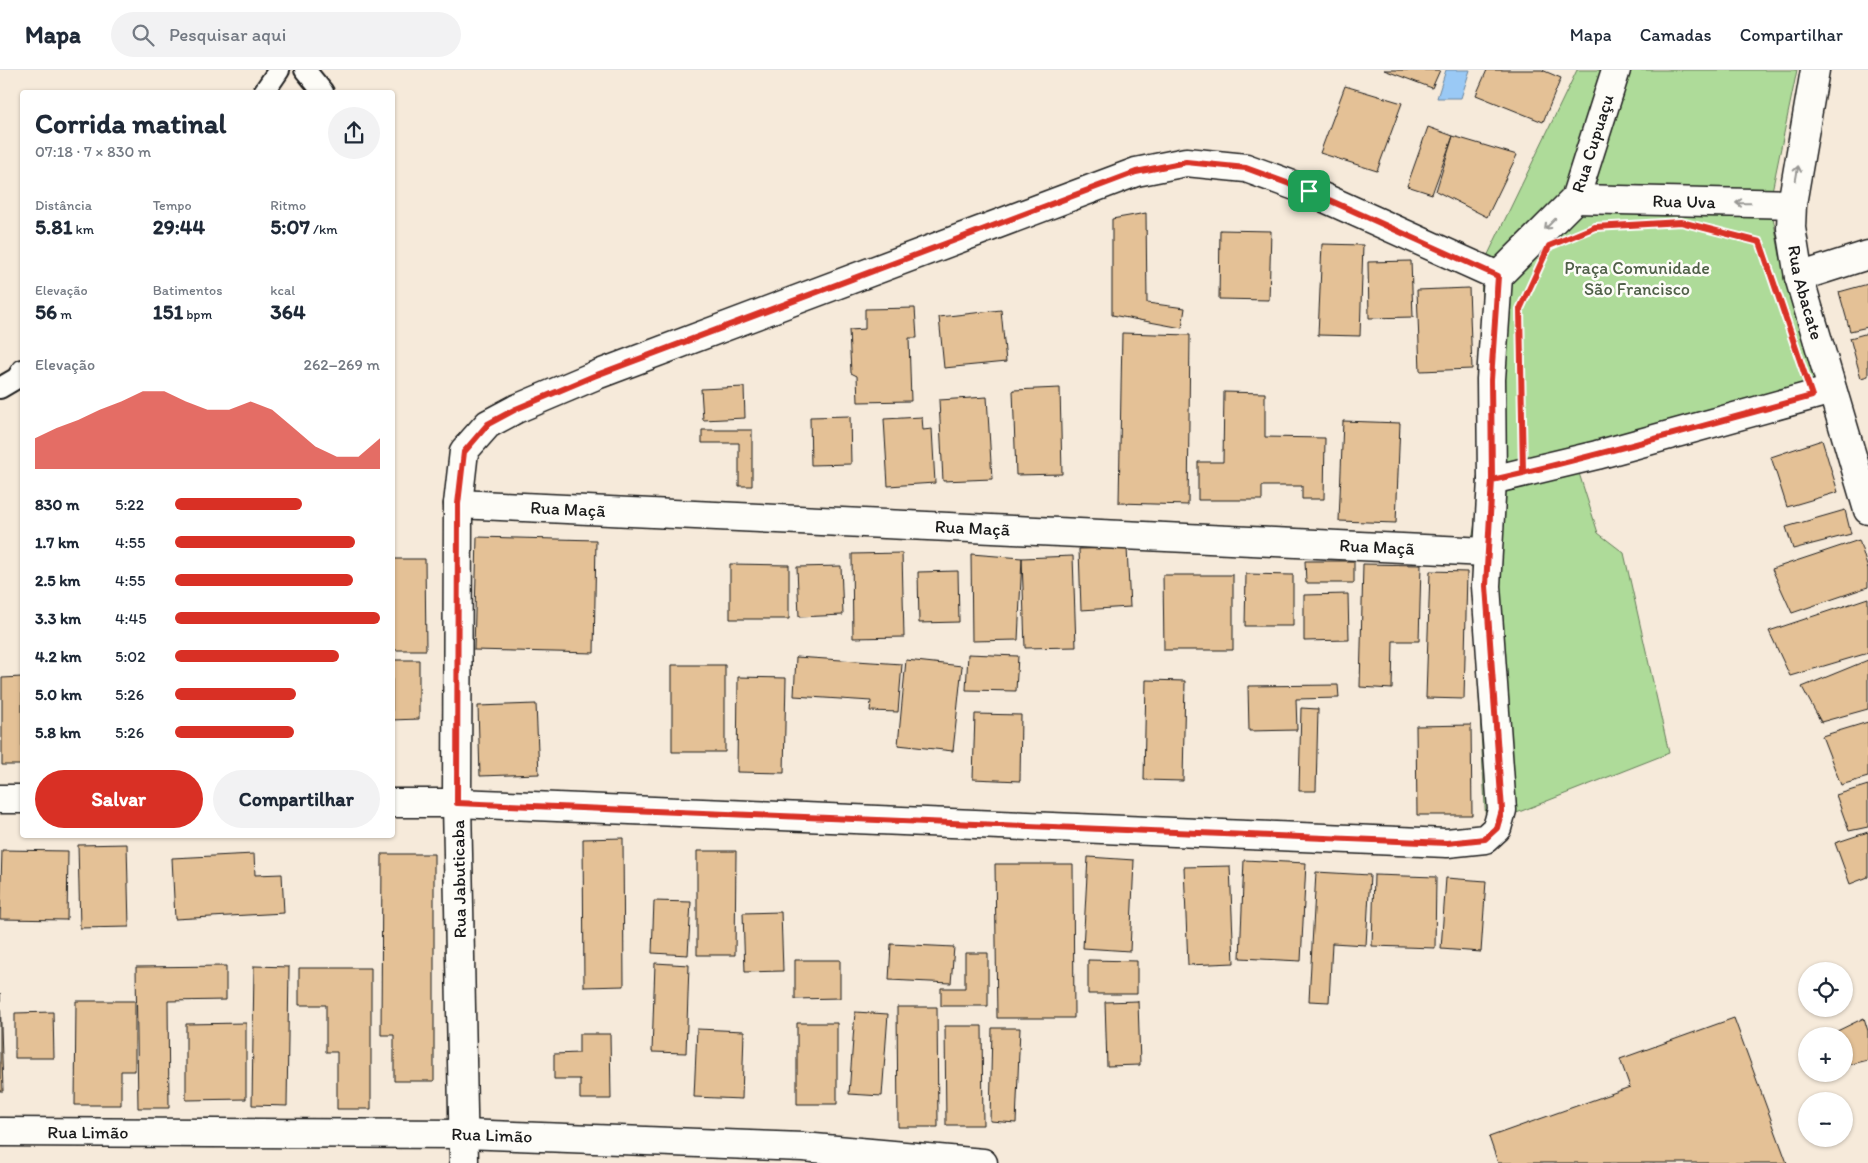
<!DOCTYPE html>
<html lang="pt">
<head>
<meta charset="utf-8">
<style>
	body { margin:0; font-family:Itim,sans-serif; background:#f2f2f3; color:#1f2937; height:100vh; display:flex; flex-direction:column; font-size:19px; white-space:nowrap }
	* { box-sizing:border-box; margin:0 }
	p { font-size:16px; color:#747a83 }
	.icon { flex:none; width:28px; height:28px; fill:none; stroke:currentColor; stroke-width:2; stroke-linecap:round; stroke-linejoin:round }
	.map { position:relative; flex:1; overflow:hidden }
	.sheet { position:absolute; left:20px; top:20px; width:375px; height:748px; display:flex; flex-direction:column; background:#fff; border-radius:5px; box-shadow:0 1px 4px #0004 }
	.sheet>* { flex:none }
	.controls { position:absolute; left:1798px; top:892px; display:grid; gap:10px }
	.controls a { display:grid; place-items:center; width:55px; height:55px; border-radius:50%; background:#fff; box-shadow:0 1px 4px #0004; font-size:25px }
	.pin { position:absolute; display:grid; place-items:center; width:42px; height:42px; color:#fff; margin:-21px; border-radius:10px; box-shadow:0 2px 8px #0006 }
	.round { display:grid; place-items:center; flex:none; width:52px; height:52px; border-radius:26px; background:#f2f2f3 }
	.overview { display:flex; align-items:center; justify-content:space-between; height:85px; padding:0 15px }
	h1 { font-size:28px; font-weight:700; line-height:38px }
	.stats { display:grid; grid-template-columns:repeat(3,1fr); gap:8px; height:85px; padding:5px 15px }
	.stats div { display:grid; align-content:center }
	.stats b { font-size:21px; font-weight:700 }
	.stats small { font-size:14px; font-weight:400 }
	.stats p { font-size:14px }
	.chart { height:140px; padding:10px 15px }
	.chart p { display:flex; justify-content:space-between }
	.chart svg { width:100%; height:90px; margin-top:5px; fill:#d93025; opacity:.7 }
	.button { display:flex; gap:10px; margin-top:auto; padding:10px 15px }
	.button a { flex:1; height:58px; border-radius:30px; background:#d93025; color:#fff; font-size:20px; font-weight:700; line-height:58px; text-align:center }
	.button a+a { background:#f2f2f3; color:#1f2937 }
	ul { padding:0 15px; list-style:none; font-size:16px }
	li { display:grid; grid-template-columns:80px 60px 1fr; align-items:center; height:38px }
	li i { height:12px; border-radius:6px; background:#d93025 }
	header { display:flex; align-items:center; gap:30px; box-sizing:border-box; height:70px; padding:0 25px; background:#fff; border-bottom:1px solid #e0e1e3 }
	header strong { font-size:24px }
	nav { display:flex; gap:28px; margin-inline-start:auto; font-size:18px }
	.search { width:350px; height:45px; background:#f2f2f3; display:flex; align-items:center; gap:12px; box-sizing:border-box; padding:0 18px; border-radius:28px; color:#747a83; font-size:19px }
	.map>svg:first-child { display:block }
	.green { fill:#aedb99; stroke:#657c5a }
	.water { fill:#9ac9f5; stroke:#68849e }
	.building { fill:#e4c196; stroke:#1c1c1c }
	.lines { fill:none; stroke-linecap:round; stroke-linejoin:round }
	.service-casing { stroke:#1c1c1c; stroke-width:24 }
	.minor-casing { stroke:#1c1c1c; stroke-width:31 }
	.path { stroke:#1c1c1c; stroke-width:3; stroke-dasharray:1 4; stroke-linecap:butt }
	.service { stroke:#fdfcf7; stroke-width:20 }
	.minor { stroke:#fdfcf7; stroke-width:28 }
	.oneway { stroke:#989794 }
	.route-casing { stroke:#fff; stroke-width:10 }
	.route { stroke:#d93025; stroke-width:6 }
	.labels { text-anchor:middle; dominant-baseline:central; stroke-width:5; stroke-linejoin:round; paint-order:stroke }
	.street-label { font-size:18px; fill:#1c1c1c; stroke:#fdfcf7 }
	.park-label { font-size:18px; fill:#4f5f48; stroke:#fdfcf7 }
</style>
</head>
<body>
<header>
<strong>Mapa</strong>
<div class="search"><svg class="icon" aria-label="search" viewBox="0 0 24 24"><circle cx="10" cy="10" r="6"/><path d="M15 15l6 6"/></svg>Pesquisar aqui</div>
<nav><a>Mapa</a><a>Camadas</a><a>Compartilhar</a></nav>
</header>
<div class="map">
<svg width="1868" height="1093" viewBox="0 0 1868 1093">
	<rect width="100%" height="100%" fill="#f6eada"/>
	<filter id="ink" filterUnits="userSpaceOnUse"><feTurbulence type="fractalNoise" baseFrequency=".02" numOctaves="2"/><feDisplacementMap in="SourceGraphic" scale="10" xChannelSelector="R" yChannelSelector="G"/><feConvolveMatrix kernelMatrix="1 2 1 2 8 2 1 2 1" color-interpolation-filters="sRGB"/></filter>
	<g filter="url(#ink)">
		<!-- green -->
		<path class="green" d="M1577 0H1797L1770 131 1780 186 1818 309 1571 378 1598 463 1624 483 1669 683 1486 755 1471 477 1483 403 1484 304 1481 199Z"/>
		<!-- water -->
		<path class="water" d="M1446 0H1470L1461 28H1437Z"/>
		<!-- building -->
		<path class="building" d="M1384 0H1440L1432 18Z
			M1487 0H1542L1561 8 1543 52 1476 25Z
			M1345 16 1402 33 1377 101 1320 83Z
			M1428 57 1453 66 1432 124 1407 116Z
			M1453 66 1517 85 1487 147 1436 121Z
			M1146 143 1147 233 1185 238 1182 258 1112 245V149Z
			M1220 160 1271 161 1269 230 1219 229Z
			M1322 174 1363 175 1360 266 1318 265Z
			M1411 191 1413 247 1369 248 1368 192Z
			M1868 214V257L1850 261 1839 222Z
			M1469 218 1472 299 1420 301 1417 220Z
			M915 238 917 268H909L911 331 858 332 857 306 851 303 849 260 865 259V239Z
			M1001 240 1006 292 944 298 939 247Z
			M1122 263 1190 265 1188 435 1119 433Z
			M1868 263V306L1861 308 1850 268Z
			M744 317 745 348 703 350 701 319Z
			M1060 318 1062 404 1016 405 1013 320Z
			M1224 322 1265 323V367L1325 368 1324 429H1302V416H1262V430H1198V392H1223Z
			M987 327 992 409 943 411 939 330Z
			M850 346 851 394 811 395 810 347Z
			M922 347 923 360 932 359 935 413 888 416 884 349Z
			M1343 351 1400 353 1396 453 1339 451Z
			M702 360H752V416H739V373H702Z
			M1822 370 1838 422 1787 437 1771 387Z
			M1845 440 1851 464 1793 479 1786 457Z
			M477 467 596 470 594 583 474 580Z
			M1859 470 1868 499V517L1792 543 1772 499Z
			M1127 478 1130 537 1081 540 1079 479Z
			M902 483 904 567 853 568 852 484Z
			M971 484 1022 488 1018 570 972 571Z
			M1073 486 1076 577 1025 578 1022 488Z
			M392 489H425L426 580H392Z
			M1305 491H1354V513H1306Z
			M730 494 789 495V549H730Z
			M1363 494 1421 495 1419 571H1393L1392 619 1360 617Z
			M841 496 843 545 799 547 797 497Z
			M958 501 959 552 919 553 918 502Z
			M1430 501 1467 502 1464 629 1426 628Z
			M1246 504 1293 505V556H1245Z
			M1163 505H1233V580H1164Z
			M1348 524 1349 570 1304 571V525Z
			M1868 528V583L1790 606 1769 561Z
			M968 584 1018 586 1016 621 966 620Z
			M796 587 902 594 898 642 870 641 871 631 794 626Z
			M392 590H419V649L392 650Z
			M906 590 962 596 953 681 898 675Z
			M1868 590V639L1821 652 1802 617Z
			M672 595H725V682H672Z
			M22 607V695H2V608Z
			M738 607 786 608 784 703 737 702Z
			M1146 610 1185 611 1183 711 1144 710Z
			M1338 615 1339 628 1296 629 1297 660 1249 661 1248 616Z
			M536 634 539 704 480 706 478 636Z
			M1301 638 1318 639 1316 721H1299Z
			M975 644 1021 645 1020 711 973 709Z
			M1868 652V707L1841 715 1822 666Z
			M1471 655 1472 745H1417L1416 656Z
			M1868 715V757L1849 761 1836 725Z
			M1868 762V807L1850 814 1835 773Z
			M623 768 624 916 584 917 583 769Z
			M127 774 129 857 80 858 78 775Z
			M2 780 68 781 67 850 0 849Z
			M697 781H736L735 885H697Z
			M254 784 255 805 282 804 284 843 175 849 172 788Z
			M382 784H434V1011H394V965H381Z
			M1088 787 1134 790 1130 881 1083 878Z
			M1244 790 1306 793 1301 891 1240 888Z
			M995 794H1073L1074 948H997Z
			M1230 796 1234 893 1188 895 1184 797Z
			M1316 802 1370 805 1366 875 1332 873 1329 932 1309 931Z
			M1374 805 1436 807 1435 878 1372 876Z
			M1446 808 1486 811 1481 882 1441 879Z
			M654 831 691 832 688 885 652 883Z
			M781 842 783 901 745 902 743 843Z
			M891 874 954 877 951 913 889 910Z
			M965 883H988V936H941V918H965Z
			M795 890H840V928L795 929Z
			M1088 890 1137 891V924H1088Z
			M655 893 689 895 686 983 652 982Z
			M226 896V930L168 931 169 1038H138L136 897Z
			M254 896 289 897 287 1036 252 1035Z
			M299 898H371V1039H337V982H326V935H299Z
			M0 923 3 1021H0Z
			M76 931H135V1001H121V1035H75Z
			M1138 931 1140 995 1107 996 1105 932Z
			M897 937H937L938 1057H898Z
			M53 942 54 988H15V943Z
			M855 942 888 944 882 1026 849 1024Z
			M1734 948 1787 1093H1498L1489 1067 1630 1017 1620 989Z
			M1864 948 1868 961V990L1844 996V966L1829 965Z
			M246 953V1029L186 1030V954Z
			M797 953H837V1034H797Z
			M945 956H982L983 1055H946Z
			M992 958H1020L1016 1053 990 1051Z
			M697 959 744 961 742 1029 694 1027Z
			M579 964H610L611 1029H580V1009H554V984L579 983Z"/>
		<g class="lines">
			<!-- service casing -->
			<g class="service-casing">
				<path id="service" d="M305 0 323 22
					M264 22 279 0
					M0 318 17 308 22 300"/>
			</g>
			<!-- minor casing -->
			<g class="minor-casing">
				<g id="minor">
					<path id="s1" d="M1815 0 1792 134 1791 158 1799 207 1868 440"/>
					<path id="s2" d="M1575 129 1792 134"/>
					<path d="M1799 207 1868 185"/>
					<path d="M1492 410 1597 385 1832 320"/>
					<path id="s3" d="M458 434 1487 482"/>
					<path d="M0 729H22"/>
					<path id="s4" d="M392 733H457L1447 773 1485 769 1497 758 1502 740 1486 516 1492 410 1491 309 1498 206 1575 129 1616 0"/>
					<path id="s5" d="M0 1062 464 1064 803 1077 983 1093"/>
					<path d="M464 1093 457 733 458 434 464 381 488 354 516 339 594 306 1136 102 1186 92 1246 98 1309 121 1498 206"/>
				</g>
			</g>
			<!-- path -->
			<path class="path" d="M1736 165 1761 172"/>
			<!-- service -->
			<use href="#service" class="service"/>
			<!-- minor -->
			<use href="#minor" class="minor"/>
		</g>
		<!-- one-way arrows -->
		<defs><path id="oneway-shaft" d="M-6 0H5M1.5-3L5.5 0L1.5 3" fill="none" stroke-width="1.6" stroke-linecap="round" stroke-linejoin="round" transform="scale(1.25)"/></defs>
		<g class="oneway">
			<use href="#oneway-shaft" transform="translate(1797 103) rotate(-80)"/>
			<use href="#oneway-shaft" transform="translate(1743 133) rotate(-179)"/>
			<use href="#oneway-shaft" transform="translate(1550 154) rotate(135)"/>
		</g>
	</g>
	<g class="lines" filter="url(#ink)">
		<!-- route casing -->
		<g class="route-casing">
			<path id="route" d="M1309 121 1246 98 1186 92 1136 102 594 306 516 339 488 354 464 382 458 434 457 733 1447 773 1485 769 1497 758 1502 740 1486 516 1492 410C1599 386 1705 355 1812 326L1760 172 1681 152 1595 157 1549 176 1520 239 1523 403 1492 410 1491 310 1498 206 1309 121"/>
		</g>
		<!-- route -->
		<use href="#route" class="route"/>
	</g>
	<g class="labels">
		<!-- street labels -->
		<g class="street-label">
			<text stroke="none"><textPath href="#s4" startOffset="1831">Rua Cupuaçu</textPath></text>
			<text stroke="none"><textPath href="#s2" startOffset="109">Rua Uva</textPath></text>
			<text stroke="none"><textPath href="#s1" startOffset="226">Rua Abacate</textPath></text>
			<text stroke="none"><textPath href="#s3" startOffset="110">Rua Maçã</textPath></text>
			<text stroke="none"><textPath href="#s3" startOffset="515">Rua Maçã</textPath></text>
			<text stroke="none"><textPath href="#s3" startOffset="920">Rua Maçã</textPath></text>
			<text transform="translate(459 809) rotate(-91)">Rua Jabuticaba</text>
			<text stroke="none"><textPath href="#s5" startOffset="88">Rua Limão</textPath></text>
			<text stroke="none"><textPath href="#s5" startOffset="492">Rua Limão</textPath></text>
		</g>
		<!-- park labels -->
		<g class="park-label">
			<text x="1637" y="198">Praça Comunidade<tspan x="1637" dy="21">São Francisco</tspan></text>
		</g>
	</g>
</svg>
<div class="controls">
<a><svg class="icon" aria-label="locate" viewBox="0 0 24 24"><circle cx="12" cy="12" r="6"/><path d="M12 2v4M12 18v4M2 12h4M18 12h4"/></svg></a>
<a>+</a>
<a>−</a>
</div>
<div class="pin" style="left:1309px;top:121px;background:#1e9e55"><svg class="icon" aria-label="arrive" viewBox="0 0 24 24"><path d="M6 21V4h12l-3 4 3 4H6"/></svg></div>
<section class="sheet">
<div class="overview"><div><h1>Corrida matinal</h1><p>07:18 · 7 × 830 m</p></div><a class="round"><svg class="icon" aria-label="share" viewBox="0 0 24 24"><path d="M12 15V3M7 8l5-5 5 5M5 13v7h14v-7"/></svg></a></div>
<div class="stats">
<div><p>Distância</p><b>5.81<small> km</small></b></div>
<div><p>Tempo</p><b>29:44</b></div>
<div><p>Ritmo</p><b>5:07<small> /km</small></b></div>
</div>
<div class="stats">
<div><p>Elevação</p><b>56<small> m</small></b></div>
<div><p>Batimentos</p><b>151<small> bpm</small></b></div>
<div><p>kcal</p><b>364</b></div>
</div>
<div class="chart"><p><span>Elevação</span>262–269 m</p>
<svg viewBox="0 0 160 44" preserveAspectRatio="none"><path d="M0 44V29L10 24L20 20L30 15L40 11L50 6L60 6L70 11L80 15L90 15L100 11L110 15L120 24L130 33L140 38L150 38L160 29V44z"/></svg>
</div>
<ul>
<li><b>830 m</b>5:22<i style="width:62%"></i></li>
<li><b>1.7 km</b>4:55<i style="width:88%"></i></li>
<li><b>2.5 km</b>4:55<i style="width:87%"></i></li>
<li><b>3.3 km</b>4:45<i style="width:100%"></i></li>
<li><b>4.2 km</b>5:02<i style="width:80%"></i></li>
<li><b>5.0 km</b>5:26<i style="width:59%"></i></li>
<li><b>5.8 km</b>5:26<i style="width:58%"></i></li>
</ul>
<div class="button"><a>Salvar</a><a>Compartilhar</a></div>
</section>
</div>
</body>
</html>
